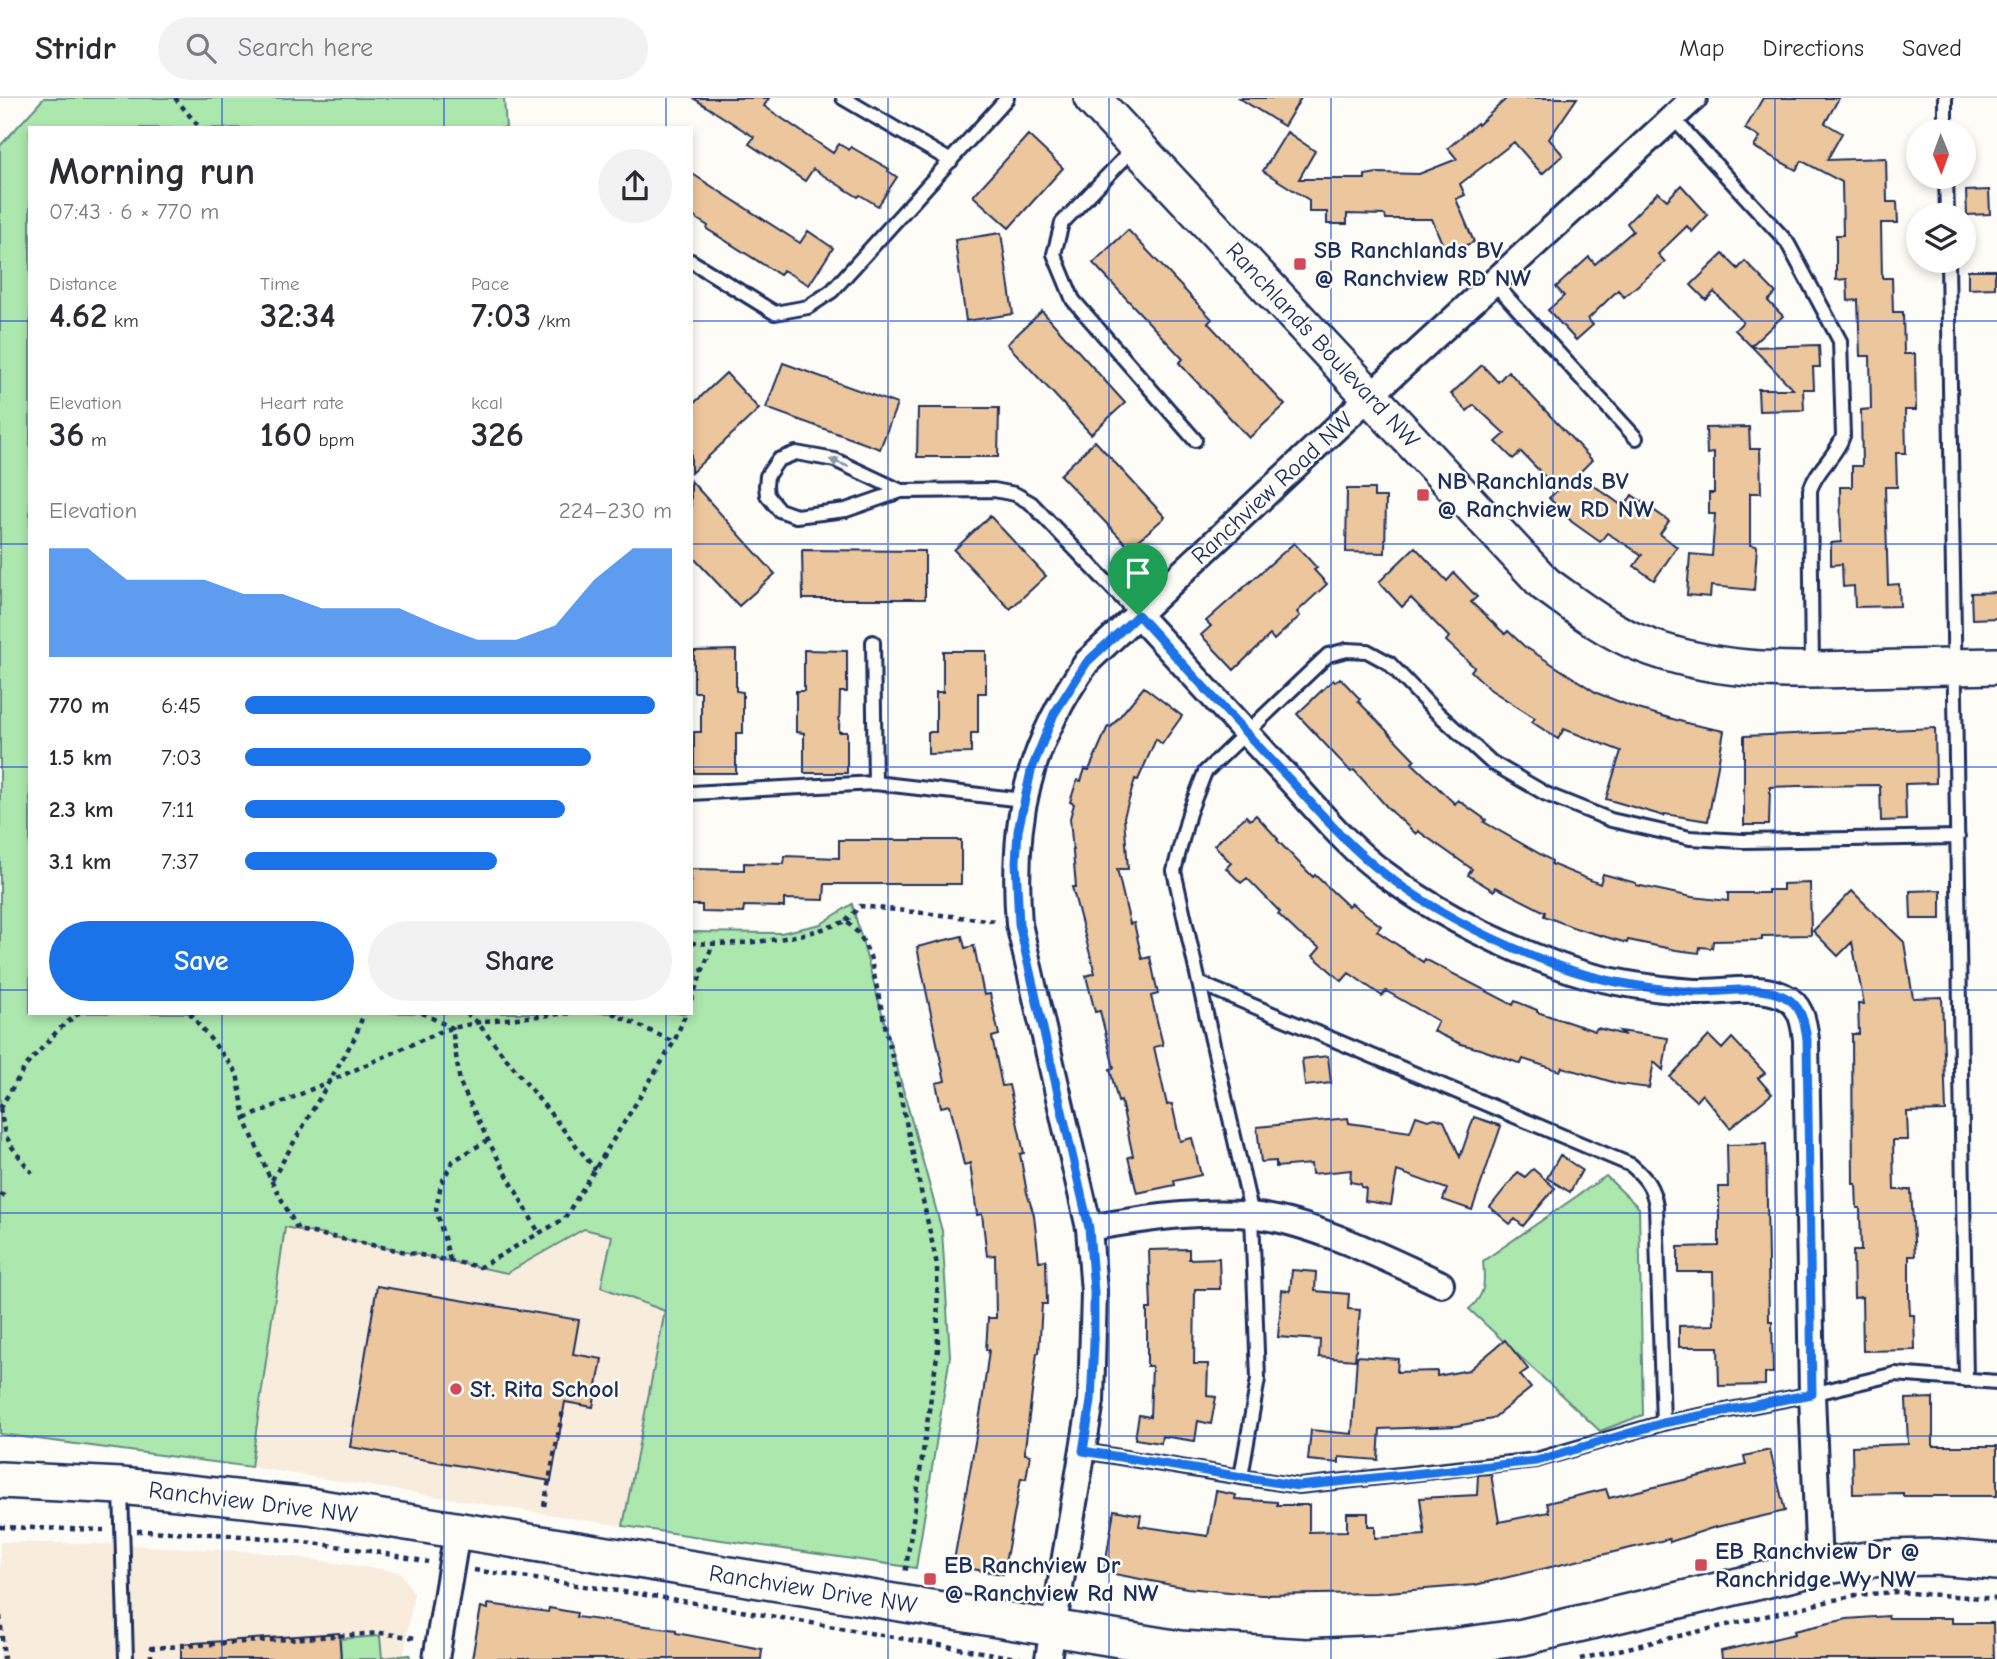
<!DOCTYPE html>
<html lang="en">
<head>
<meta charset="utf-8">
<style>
	body { margin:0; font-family:"Comic Neue",sans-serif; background:#f2f2f3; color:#2b2b33; height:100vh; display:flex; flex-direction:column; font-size:26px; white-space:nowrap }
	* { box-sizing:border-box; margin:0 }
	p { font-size:23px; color:#7c7c81 }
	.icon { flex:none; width:38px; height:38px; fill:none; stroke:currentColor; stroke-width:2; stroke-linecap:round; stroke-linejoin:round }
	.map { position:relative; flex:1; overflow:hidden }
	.drawer { position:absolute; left:28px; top:28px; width:665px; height:889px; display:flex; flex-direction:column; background:#fff; border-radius:0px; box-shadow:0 4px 10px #0003 }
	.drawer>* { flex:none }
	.needle { width:46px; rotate:179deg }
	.fabs { position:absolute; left:1906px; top:21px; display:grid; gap:14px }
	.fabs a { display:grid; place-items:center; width:70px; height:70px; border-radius:50%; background:#fff; box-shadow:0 4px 10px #0003; font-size:35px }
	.pin { position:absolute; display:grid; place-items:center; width:60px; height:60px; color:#fff; margin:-72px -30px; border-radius:50% 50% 50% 0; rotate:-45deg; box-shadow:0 0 7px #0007 }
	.pin .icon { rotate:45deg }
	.round { display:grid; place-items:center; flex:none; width:74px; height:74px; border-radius:37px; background:#f2f2f3 }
	.overview { display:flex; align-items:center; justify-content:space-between; height:119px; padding:0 21px }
	h1 { font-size:38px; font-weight:700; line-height:52px }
	.stats { display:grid; grid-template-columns:repeat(3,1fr); gap:10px; height:119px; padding:7px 21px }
	.stats div { display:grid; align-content:center }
	.stats b { font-size:35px; font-weight:700 }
	.stats small { font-size:19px; font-weight:400 }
	.stats p { font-size:19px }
	.chart { height:196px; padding:14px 21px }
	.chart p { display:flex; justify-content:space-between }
	.chart svg { width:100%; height:126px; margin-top:7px; fill:#1a73e8; opacity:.7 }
	.action { display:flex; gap:14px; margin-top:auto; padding:14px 21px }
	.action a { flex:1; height:80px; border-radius:42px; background:#1a73e8; color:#fff; font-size:28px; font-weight:700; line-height:80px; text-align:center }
	.action a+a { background:#f2f2f3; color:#2b2b33 }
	ul { padding:0 21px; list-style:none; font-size:23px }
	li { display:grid; grid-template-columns:112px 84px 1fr; align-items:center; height:52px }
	li i { height:18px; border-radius:9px; background:#1a73e8 }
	header { display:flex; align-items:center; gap:42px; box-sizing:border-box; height:98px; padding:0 35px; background:#fff; border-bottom:2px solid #e1e1e2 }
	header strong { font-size:33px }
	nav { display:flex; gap:38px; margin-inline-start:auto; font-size:24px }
	.search { width:490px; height:63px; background:#f2f2f3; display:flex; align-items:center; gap:18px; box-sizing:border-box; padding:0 24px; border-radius:38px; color:#7c7c81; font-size:26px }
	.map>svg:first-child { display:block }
	.built { fill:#f8ecdc }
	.green { fill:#ace7ad; stroke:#648b86; stroke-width:2 }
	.building { fill:#ecc69c; stroke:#1b2f5e; stroke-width:2 }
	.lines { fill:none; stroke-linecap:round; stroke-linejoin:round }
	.lane-casing { stroke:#1b2f5e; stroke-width:18 }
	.street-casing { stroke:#1b2f5e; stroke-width:30 }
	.secondary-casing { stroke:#1b2f5e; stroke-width:40 }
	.path { stroke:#1b2f5e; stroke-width:4.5; stroke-dasharray:5 5; stroke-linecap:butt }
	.lane { stroke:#fdfcf7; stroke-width:12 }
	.street { stroke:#fdfcf7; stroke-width:24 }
	.secondary { stroke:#fdfcf7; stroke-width:35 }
	.oneway { fill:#8c96aa }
	.route-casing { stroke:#fff; stroke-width:14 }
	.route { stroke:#1a73e8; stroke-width:9 }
	.grid { fill:none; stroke:#1d4ed8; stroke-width:2; stroke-opacity:0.55 }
	.poi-dot { fill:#d1495b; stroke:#fdfcf7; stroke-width:2.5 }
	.labels { text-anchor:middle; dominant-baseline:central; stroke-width:5; stroke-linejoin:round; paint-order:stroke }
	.poi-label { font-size:24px; font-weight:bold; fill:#1b2f5e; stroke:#fdfcf7; text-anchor:start }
	.street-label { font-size:24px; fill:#1b2f5e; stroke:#fdfcf7 }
</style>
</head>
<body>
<header>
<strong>Stridr</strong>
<div class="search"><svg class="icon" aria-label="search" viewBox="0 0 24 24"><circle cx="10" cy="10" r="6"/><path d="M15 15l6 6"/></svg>Search here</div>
<nav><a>Map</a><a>Directions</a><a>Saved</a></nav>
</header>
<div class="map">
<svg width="1997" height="1561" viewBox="0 0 1997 1561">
	<rect width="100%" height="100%" fill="#fdfcf7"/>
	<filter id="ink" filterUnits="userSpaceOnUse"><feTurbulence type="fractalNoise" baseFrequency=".0143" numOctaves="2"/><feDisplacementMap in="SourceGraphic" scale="14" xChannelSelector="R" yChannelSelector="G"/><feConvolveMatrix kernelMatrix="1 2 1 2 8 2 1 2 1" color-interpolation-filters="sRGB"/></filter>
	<g filter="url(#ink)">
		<!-- built -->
		<path class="built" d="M285 1129 507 1175 584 1130 677 1154 623 1428 251 1369Z
			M0 1444 108 1446 258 1454 400 1474 414 1495 403 1561H0Z"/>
		<!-- green -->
		<path class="green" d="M44 0H504L506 30H30V915H691V834L781 835 821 826 852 806 942 1133 950 1258 916 1470 623 1428 665 1213 601 1189 612 1138 584 1131 507 1175 285 1129 251 1369 0 1336V48Z
			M1606 1078 1639 1110 1643 1317 1600 1333 1469 1211C1486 1197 1485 1184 1483 1163Z
			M380 1538 382 1560 410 1557 409 1561H341L340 1541Z"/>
		<!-- building -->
		<path class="building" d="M693 0H769L764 8 833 55 839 46 849 52 851 49 889 71 888 73 897 79 878 108 860 97 858 99 813 71 805 83 749 46 754 39Z
			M1239 0H1301L1284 28Z
			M1507 0H1577L1549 41 1563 57 1542 76 1514 44 1460 86 1465 97 1456 101 1474 144 1446 155 1432 121H1386L1385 117 1347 116V126H1327V114H1309V102L1263 73 1287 34 1315 53 1299 81H1365V77L1377 75 1419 76 1457 61 1448 50 1477 25 1478 27Z
			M1763 0H1839L1825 25 1842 35 1827 62 1886 60 1887 104H1897L1898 125H1881L1882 180H1892L1893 214H1903L1904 256H1915L1916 312H1905L1906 355H1896L1897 389H1885L1888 487 1899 486 1900 508 1855 509 1854 488 1843 489 1842 466 1831 467V445L1841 444 1840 389H1852V368H1862L1861 312 1871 311 1870 258H1860L1858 202 1848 203 1847 181 1836 182V137H1843L1842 84 1802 63 1796 72 1754 49 1760 39 1745 31Z
			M1028 37 1063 70 1009 130 973 98Z
			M691 75 800 145 808 133 833 150 809 187 783 172 780 177 707 131 708 128 691 117Z
			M1681 87 1708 117 1692 134 1687 128 1658 156 1665 164 1624 199 1618 192 1588 221 1593 227 1576 242 1548 212 1564 198 1556 189 1589 159 1595 166 1633 133 1627 125 1658 94 1667 102Z
			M1989 92 1990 116 1967 117 1966 93Z
			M1128 132 1212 221 1208 225 1285 307 1249 340 1179 265 1183 261 1093 165Z
			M1001 135 1013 216 966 223 955 142Z
			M1723 156 1738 171 1745 163 1776 195 1768 203 1783 218 1751 248 1735 232 1743 224 1714 194 1706 202 1691 187Z
			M1968 172H1995V190L1968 191Z
			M1042 213 1125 305 1091 336 1007 246Z
			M1819 247 1820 269H1813L1814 291H1803L1804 312 1759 313 1758 291H1793L1752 249Z
			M783 265 897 306 880 351 766 310Z
			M1482 267 1498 284 1508 273 1592 362 1578 376 1624 409 1632 397 1669 423 1660 436 1677 449 1654 482 1634 468 1642 457 1607 435 1600 444 1572 424 1549 400 1558 392 1521 354 1513 361 1496 344 1505 336 1474 307 1467 313 1451 296Z
			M726 275 759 311 691 375V308Z
			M918 310H999L998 359H917Z
			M1749 329 1750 351H1760L1761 395H1750V447L1757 448 1754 492 1711 488 1710 499 1687 497 1690 456 1712 458 1715 416H1709V395H1714V355L1707 356 1706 330Z
			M1095 343 1165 419 1130 450 1060 377Z
			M691 383 775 476 739 508 691 457Z
			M1347 391H1374V399H1386L1385 455 1346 454Z
			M990 418 1046 478 1010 511 954 452Z
			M1294 445 1317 470 1314 472 1327 486 1297 514 1300 518 1274 542 1270 537 1234 572 1201 537 1211 528 1206 523Z
			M1415 449 1447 483 1454 475 1477 499 1471 504 1505 536 1508 533 1524 548 1597 595 1635 610 1690 626 1724 633 1708 723 1665 716 1664 718 1606 701 1621 653 1564 631 1558 641 1532 624 1535 620 1491 592 1471 573 1474 569 1446 543 1449 539 1411 500 1402 509 1379 484Z
			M802 452 925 453V501H803Z
			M1997 494V520L1972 521 1971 495Z
			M736 552V593L743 594V635H736V675H694V634H701V594H694V553Z
			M804 552 847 553V594H840L839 634H847V675H804V635L796 634V593H804Z
			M943 553H986V595H978V635H971V655L928 656V634H936V594H943Z
			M1340 580 1360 601 1358 603 1415 662 1412 665 1455 706 1458 702 1486 722 1484 724 1552 763 1551 766 1600 786 1603 776 1636 785V787L1692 799 1728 803V795H1768V792H1783V786L1810 785 1811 837 1762 838V842L1713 843 1712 850 1700 849 1699 855 1676 852 1628 842 1627 845 1575 830 1544 818 1545 814 1496 789 1494 793 1468 777 1472 771 1418 733 1416 736 1387 709 1354 672 1351 674 1297 616 1333 582 1335 584Z
			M1144 589 1182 618 1162 646 1156 641 1138 682 1135 681 1124 719 1128 771H1117L1130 826 1134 825 1142 861 1150 859 1158 896 1151 898 1163 947 1154 949 1167 1007 1172 1006 1180 1043 1192 1040 1201 1077 1174 1083 1175 1087 1137 1095 1128 1059 1133 1058 1121 1003 1118 1004 1110 971 1114 970 1100 913 1095 914 1086 878 1095 875 1072 789H1076L1070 720 1074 706 1070 704 1077 682 1081 683 1085 671 1089 672 1108 628 1111 629Z
			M1935 630 1936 685 1905 686 1906 722 1881 723 1880 688 1878 687 1798 688 1770 689 1769 727H1744V638Z
			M1256 717 1278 741 1277 742 1313 779 1315 777 1348 808 1351 805 1381 828 1377 833 1423 864 1425 861 1513 907 1515 903 1537 912V914L1595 933 1597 930 1625 937 1620 933 1668 940 1663 972 1654 964 1649 990 1619 986 1562 969 1560 973 1523 961 1521 966 1483 952 1461 946 1433 933 1438 923 1386 893 1382 898 1349 875 1342 883 1313 858 1320 850 1299 836 1278 816 1280 814 1247 780 1241 785 1226 770 1231 765 1214 747 1246 718 1250 722Z
			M839 742H961V786H825L824 802 784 801V809L744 808 743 815 702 814V807H691V771L744 772V765L784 766 785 758 839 760Z
			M1941 792V821H1911L1910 793Z
			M1852 793 1904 844 1913 900 1942 899 1946 1013 1907 1014 1908 1042H1893L1894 1092H1911L1915 1158H1909V1198L1910 1217H1914L1915 1252 1863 1253 1862 1199 1854 1200 1853 1153H1861L1860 1110H1857L1856 1086H1853L1852 936H1859L1858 906H1864L1852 844 1838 858 1813 833Z
			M962 838 965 850 974 848 984 897 990 896 999 937 992 939 1002 988 1009 987 1024 1055 1020 1056 1027 1095 1034 1117 1039 1163 1046 1162 1047 1206H1042L1039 1255H1037L1025 1350V1356L1030 1357 1026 1381 1021 1380 1003 1476 953 1468 982 1305 989 1252H986L988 1220H996L995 1157 987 1158 982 1116 977 1117 970 1065 964 1067 950 1007 941 1009 936 985 945 983 917 849Z
			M1709 938 1722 951 1732 940 1765 975 1758 980 1772 996 1730 1030 1702 996 1696 1003 1670 979Z
			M1328 958 1331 985 1305 988 1302 961Z
			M1416 1018 1428 1022 1435 1020 1444 1023 1460 1059 1474 1019 1501 1028 1472 1112 1443 1102 1447 1091 1397 1073 1391 1107 1365 1103 1366 1090 1361 1089V1086L1350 1084 1351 1072 1312 1076 1311 1066 1276 1069V1063L1261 1064 1257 1029 1348 1020 1349 1025 1410 1034Z
			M1766 1046 1769 1223H1772L1773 1275H1765V1287L1719 1288 1718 1249H1679V1228L1714 1227 1713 1174H1678V1149L1719 1148V1089H1728L1727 1047Z
			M1560 1057 1582 1072 1570 1094 1547 1080Z
			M1533 1071 1555 1090 1523 1128 1515 1121 1510 1126 1490 1109 1518 1074 1525 1079Z
			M1189 1151V1161L1219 1160 1220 1191H1195L1194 1266H1208L1207 1298 1216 1299 1211 1326 1198 1323 1195 1343 1162 1338 1161 1345 1135 1341 1139 1317 1150 1319 1152 1268H1147V1211H1151L1149 1152Z
			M1292 1172 1316 1174 1315 1193 1349 1196 1348 1211 1360 1212 1355 1262 1319 1259 1320 1242 1278 1239 1282 1192 1290 1193Z
			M377 1188 579 1222 573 1256 602 1261 593 1309 565 1304 551 1383 350 1349Z
			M1505 1242 1528 1271 1520 1277 1531 1290 1492 1321 1457 1328 1380 1331 1378 1362 1339 1359V1365L1308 1362 1311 1332 1352 1336 1357 1258 1398 1261 1397 1274 1437 1273V1278L1469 1272Z
			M1933 1300V1348H1997V1398H1903V1395L1853 1396 1852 1348 1908 1346 1906 1301Z
			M1770 1352 1785 1413 1712 1430 1670 1444 1669 1441 1475 1487 1376 1495 1261 1497 1187 1490 1104 1474 1114 1412 1141 1417 1139 1428 1208 1438 1216 1393 1236 1397 1235 1401 1277 1404V1407H1309V1434L1347 1433V1415H1368V1428H1375V1440L1425 1437 1420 1400 1477 1397 1478 1377 1491 1376 1499 1424 1549 1414 1547 1405 1606 1391 1609 1400 1746 1367 1744 1358Z
			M488 1506 548 1514 549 1510 577 1515 576 1519 676 1532V1535L762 1551 761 1561H472L481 1509 488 1511Z
			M1888 1518 1889 1520H1952V1525H1993L1994 1561H1722L1721 1553 1795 1536 1794 1533 1847 1521Z
			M339 1535 341 1561H181V1546Z"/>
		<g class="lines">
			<!-- lane casing -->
			<g class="lane-casing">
				<path id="lane" d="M843 0 951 63
					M1945 0V33
					M1672 19 1787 144 1840 243 1843 338C1836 359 1817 370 1810 392L1812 569
					M1136 48 1062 125 1054 156 1073 202 1195 342
					M1946 79 1947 117
					M691 163 775 215 808 209 832 193 1007 0
					M1948 163 1966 1282
					M1493 184 1636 340
					M901 393 835 362 796 355 778 362 767 378 766 388 767 397 779 412 796 418 846 412 901 393 994 392 1015 396 1031 405 1138 517
					M873 544 875 685
					M691 695 875 685 1023 702
					M1199 885 1174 773 1189 715 1205 674 1328 557 1347 552 1367 553 1389 565 1431 609 1491 664 1546 696 1611 722 1690 740 1743 743 1958 739
					M1663 1325 1656 1108C1653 1089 1646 1080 1631 1067L1199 885 1252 1117 1258 1281 1241 1379 1299 1388 1536 1362 1663 1325 1812 1296 1895 1276 1997 1284
					M1083 1353 1241 1379
					M121 1392 126 1561"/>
			</g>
			<!-- street casing -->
			<g class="street-casing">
				<path id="street" d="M1138 517C1189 572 1240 629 1292 684 1321 716 1351 752 1386 777 1437 815 1499 846 1559 868 1599 883 1652 891 1694 894 1722 895 1757 886 1783 898 1801 906 1804 924 1806 942L1812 1296 1819 1469
					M1089 1130C1142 1121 1196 1112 1250 1117 1309 1122 1387 1161 1441 1186
					M436 1561 457 1434
					M1048 1561 1091 1303 1094 1194 1089 1130 1019 826C1011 723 1027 650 1087 564L1371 297 1694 0"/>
			</g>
			<!-- secondary casing -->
			<g class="secondary-casing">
				<path id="secondary" d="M1092 0 1545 486C1575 507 1604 531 1639 545 1714 575 1780 573 1859 571 1905 570 1951 569 1997 568
					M0 1382 121 1388 309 1408 1180 1551 1306 1559 1395 1555 1452 1549 1523 1539 1819 1469 1881 1460 1937 1459 1997 1464"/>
			</g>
			<!-- path -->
			<path class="path" d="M175 0 200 30
				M846 823 860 808 996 823
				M691 845C742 848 798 842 846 823L860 837 870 858 937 1167 938 1251 905 1477
				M691 875 702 872
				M691 902 713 846
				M190 915 237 975 245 1021 269 1078 298 1132 480 1169 564 1121 674 944 686 915
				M422 915 452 930 460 985 491 1048 539 1135
				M466 915 477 924 595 1071
				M612 915 674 944
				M0 1010 25 969 59 931 79 915
				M0 1010 5 1036 12 1049 32 1075
				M245 1021 444 932 484 923 572 915
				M272 1082 355 939 364 915
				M0 1096 7 1099
				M450 1162 436 1111 441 1086 453 1063 488 1042
				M544 1408 563 1312
				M0 1429 104 1432
				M137 1433C234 1435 333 1444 428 1464
				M474 1472 659 1499 1022 1561
				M0 1518 4 1561
				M151 1561V1550L381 1535 417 1540
				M1580 1561 1856 1497 1896 1494 1997 1501"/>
			<!-- lane -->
			<use href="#lane" class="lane"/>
			<!-- street -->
			<use href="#street" class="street"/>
			<!-- secondary -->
			<use href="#secondary" class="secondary"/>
		</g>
		<!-- one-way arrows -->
		<defs><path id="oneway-solid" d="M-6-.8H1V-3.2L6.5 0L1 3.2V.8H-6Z" transform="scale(1.75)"/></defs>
		<use class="oneway" href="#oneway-solid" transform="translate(839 365) rotate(-159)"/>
	</g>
	<g class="lines" filter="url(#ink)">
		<!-- route casing -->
		<g class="route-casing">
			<path id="route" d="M1138 517C1189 573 1240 629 1292 684 1321 716 1351 751 1386 777 1437 815 1499 846 1559 868 1599 883 1651 891 1694 894 1722 895 1757 886 1783 898 1801 906 1805 924 1807 942L1812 1296 1663 1325 1536 1363 1298 1388 1083 1353 1091 1303 1094 1244V1194L1089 1130 1019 826 1016 764 1018 733 1031 673 1054 616 1087 564Z"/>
		</g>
		<!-- route -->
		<use href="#route" class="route"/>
	</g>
	<!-- grid -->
	<path class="grid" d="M222 0V30M444 0V30M666 0V30M888 0V1561M1109 0V1561M1331 0V1561M1553 0V1561M1775 0V1561M0 223H30M691 223H1997M0 446H30M691 446H1997M0 669H30M691 669H1997M0 892H30M691 892H1997M222 915V1561M444 915V1561M666 915V1561M0 1115H1997M0 1338H1997"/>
	<!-- markers -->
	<g class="poi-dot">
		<rect x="1293" y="159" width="14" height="14" rx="3.5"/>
		<rect x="1416" y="390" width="14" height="14" rx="3.5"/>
		<circle cx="456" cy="1291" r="7"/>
		<rect x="1694" y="1460" width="14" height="14" rx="3.5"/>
		<rect x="923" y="1474" width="14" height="14" rx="3.5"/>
	</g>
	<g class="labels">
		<!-- poi labels -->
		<g class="poi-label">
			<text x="1314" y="152">SB Ranchlands BV<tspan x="1314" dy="28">@ Ranchview RD NW</tspan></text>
			<text x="1437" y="383">NB Ranchlands BV<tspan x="1437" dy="28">@ Ranchview RD NW</tspan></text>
			<text x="470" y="1291">St. Rita School</text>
			<text x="1715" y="1453">EB Ranchview Dr @<tspan x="1715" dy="28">Ranchridge Wy NW</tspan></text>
			<text x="944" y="1467">EB Ranchview Dr<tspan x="944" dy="28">@ Ranchview Rd NW</tspan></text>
		</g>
		<!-- street labels -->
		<g class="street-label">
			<text transform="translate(1323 247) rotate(47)">Ranchlands Boulevard NW</text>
			<text transform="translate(1272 390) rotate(-43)">Ranchview Road NW</text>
			<text transform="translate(253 1404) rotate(7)">Ranchview Drive NW</text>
			<text transform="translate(813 1491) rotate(9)">Ranchview Drive NW</text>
		</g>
	</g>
</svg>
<div class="fabs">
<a><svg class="needle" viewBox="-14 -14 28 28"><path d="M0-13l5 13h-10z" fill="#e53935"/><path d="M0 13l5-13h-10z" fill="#7c7c81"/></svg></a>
<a><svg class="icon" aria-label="layers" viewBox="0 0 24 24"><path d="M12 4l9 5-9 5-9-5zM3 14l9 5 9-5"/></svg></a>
</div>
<div class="pin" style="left:1138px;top:517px;background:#1e9e55"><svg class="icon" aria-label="arrive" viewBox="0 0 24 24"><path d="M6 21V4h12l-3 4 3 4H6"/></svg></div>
<section class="drawer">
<div class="overview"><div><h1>Morning run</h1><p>07:43 · 6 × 770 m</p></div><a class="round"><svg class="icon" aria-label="share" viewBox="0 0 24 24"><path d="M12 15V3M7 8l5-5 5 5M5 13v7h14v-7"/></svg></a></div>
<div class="stats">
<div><p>Distance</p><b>4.62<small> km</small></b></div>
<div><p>Time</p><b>32:34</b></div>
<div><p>Pace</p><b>7:03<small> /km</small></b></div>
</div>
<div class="stats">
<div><p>Elevation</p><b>36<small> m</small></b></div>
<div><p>Heart rate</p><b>160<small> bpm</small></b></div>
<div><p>kcal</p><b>326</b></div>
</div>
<div class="chart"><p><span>Elevation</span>224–230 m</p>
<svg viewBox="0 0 160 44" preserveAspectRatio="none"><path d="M0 44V6L10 6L20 17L30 17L40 17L50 22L60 22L70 27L80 27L90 27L100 33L110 38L120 38L130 33L140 17L150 6L160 6V44z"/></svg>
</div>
<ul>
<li><b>770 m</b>6:45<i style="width:96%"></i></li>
<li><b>1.5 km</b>7:03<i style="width:81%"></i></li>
<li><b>2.3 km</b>7:11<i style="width:75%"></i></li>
<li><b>3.1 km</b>7:37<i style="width:59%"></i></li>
</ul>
<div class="action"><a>Save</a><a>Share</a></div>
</section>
</div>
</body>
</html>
